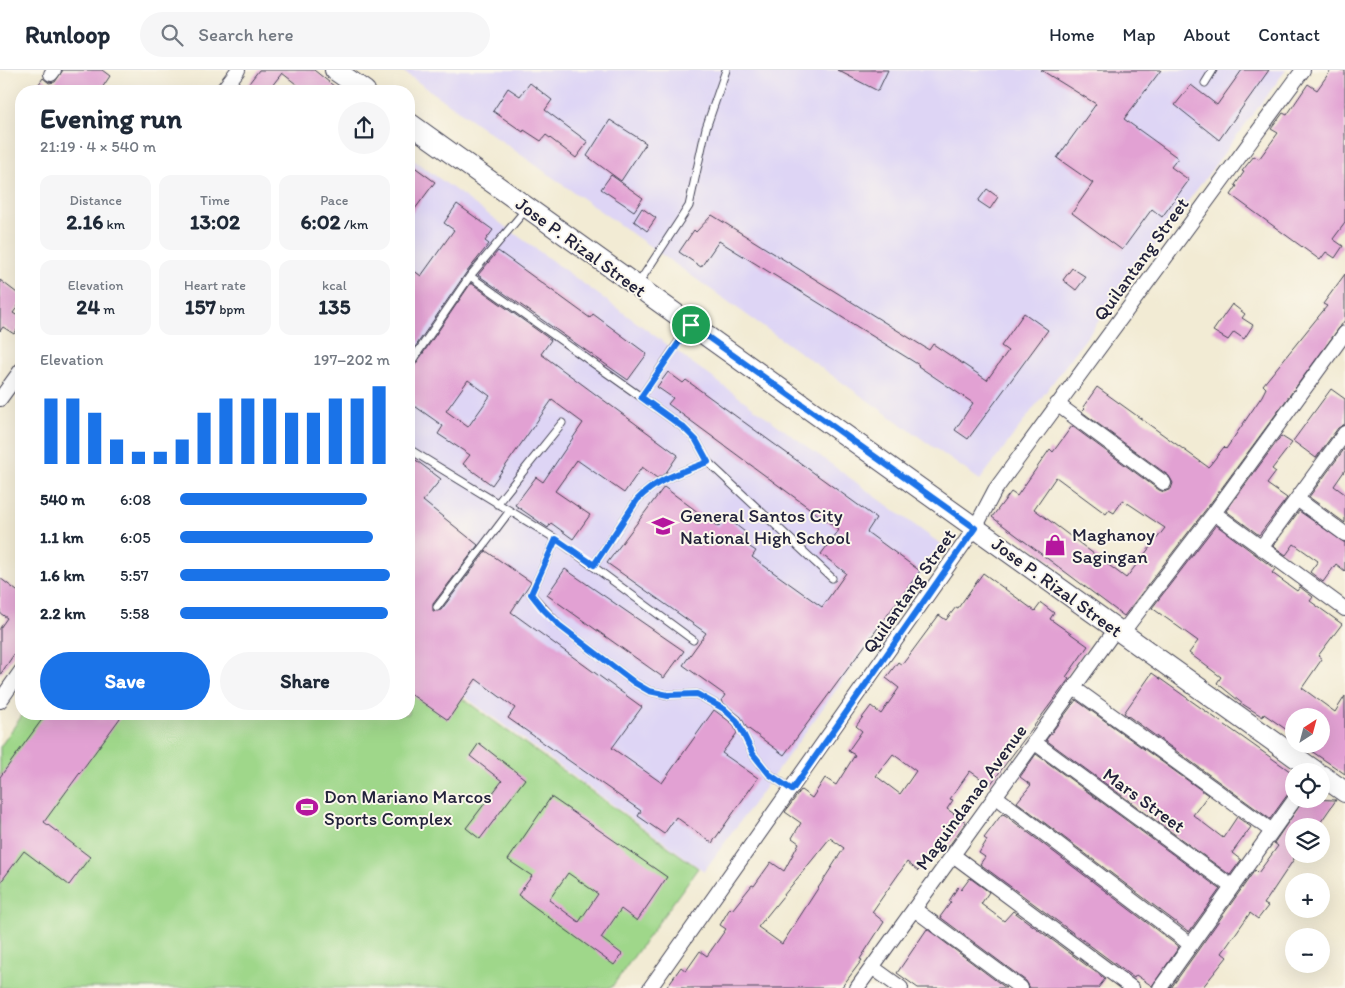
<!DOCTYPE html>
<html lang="en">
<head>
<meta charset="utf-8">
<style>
	body { margin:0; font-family:Itim,sans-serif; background:#f6f6f7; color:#1f2937; height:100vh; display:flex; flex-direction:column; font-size:19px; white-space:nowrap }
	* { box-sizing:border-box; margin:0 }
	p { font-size:16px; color:#747a83 }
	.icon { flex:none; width:28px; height:28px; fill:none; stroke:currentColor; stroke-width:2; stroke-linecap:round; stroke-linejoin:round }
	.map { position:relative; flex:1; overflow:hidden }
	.details { position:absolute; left:15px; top:15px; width:400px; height:635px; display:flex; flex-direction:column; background:#fff; border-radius:20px; box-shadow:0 5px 20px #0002 }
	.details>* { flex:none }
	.needle { width:32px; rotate:36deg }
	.fabs { position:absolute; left:1285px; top:638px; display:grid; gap:10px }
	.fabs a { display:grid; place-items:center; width:45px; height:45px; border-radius:50%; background:#fff; box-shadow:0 5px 20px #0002; font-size:25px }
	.pin { position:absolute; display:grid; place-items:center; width:42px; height:42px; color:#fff; margin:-21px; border:2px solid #fff; border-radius:50%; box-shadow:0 1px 5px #0007 }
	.round { display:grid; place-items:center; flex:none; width:52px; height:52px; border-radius:26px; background:#f6f6f7 }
	.head { display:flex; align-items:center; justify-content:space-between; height:85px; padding:0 25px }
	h1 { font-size:28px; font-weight:700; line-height:38px }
	.stats { display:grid; grid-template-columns:repeat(3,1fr); gap:8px; height:85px; padding:5px 25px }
	.stats div { display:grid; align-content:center; border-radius:12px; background:#f6f6f7; text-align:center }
	.stats b { font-size:21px; font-weight:700 }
	.stats small { font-size:14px; font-weight:400 }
	.stats p { font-size:14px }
	.chart { height:140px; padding:10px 25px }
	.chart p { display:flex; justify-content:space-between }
	.chart svg { width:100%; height:90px; margin-top:5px; stroke:#1a73e8; stroke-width:6 }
	.button { display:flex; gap:10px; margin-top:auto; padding:10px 25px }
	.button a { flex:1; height:58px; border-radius:30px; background:#1a73e8; color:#fff; font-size:20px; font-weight:700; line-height:58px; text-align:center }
	.button a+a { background:#f6f6f7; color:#1f2937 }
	ul { padding:0 25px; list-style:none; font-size:16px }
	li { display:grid; grid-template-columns:80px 60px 1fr; align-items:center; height:38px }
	li i { height:12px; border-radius:6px; background:#1a73e8 }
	header { display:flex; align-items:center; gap:30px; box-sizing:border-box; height:70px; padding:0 25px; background:#fff; border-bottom:1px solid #e0e1e3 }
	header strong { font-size:24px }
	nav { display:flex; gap:28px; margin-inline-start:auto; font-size:18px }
	.search { width:350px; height:45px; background:#f6f6f7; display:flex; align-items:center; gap:12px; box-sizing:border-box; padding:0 18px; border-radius:28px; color:#747a83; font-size:19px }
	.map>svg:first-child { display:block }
	.built { fill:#ded5f5 }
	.green { fill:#9fd78a; stroke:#607c62 }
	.building { fill:#e2a1d3; fill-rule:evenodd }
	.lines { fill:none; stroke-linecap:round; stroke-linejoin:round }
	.lane-casing { stroke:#414052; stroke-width:9 }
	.street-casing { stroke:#414052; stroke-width:16 }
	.secondary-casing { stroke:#414052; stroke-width:22 }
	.lane { stroke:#fff; stroke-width:7 }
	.street { stroke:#fff; stroke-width:14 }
	.secondary { stroke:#fff; stroke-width:20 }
	.route-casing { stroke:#fff; stroke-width:10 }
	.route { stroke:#1a73e8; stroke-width:6 }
	.labels { text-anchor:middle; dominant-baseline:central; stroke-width:4; stroke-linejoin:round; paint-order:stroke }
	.street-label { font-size:19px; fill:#22223b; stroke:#fbf7ec }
	.poi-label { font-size:19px; fill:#22223b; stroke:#fbf7ec; text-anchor:start }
</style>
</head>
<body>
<header>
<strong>Runloop</strong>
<div class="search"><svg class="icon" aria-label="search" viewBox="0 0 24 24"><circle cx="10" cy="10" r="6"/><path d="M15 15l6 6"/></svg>Search here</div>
<nav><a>Home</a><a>Map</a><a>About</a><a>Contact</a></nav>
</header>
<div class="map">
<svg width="1345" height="918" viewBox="0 0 1345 918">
	<rect width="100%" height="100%" fill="#fbf7ec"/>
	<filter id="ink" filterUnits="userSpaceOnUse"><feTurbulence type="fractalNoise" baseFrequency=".02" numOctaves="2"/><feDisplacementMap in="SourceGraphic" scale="10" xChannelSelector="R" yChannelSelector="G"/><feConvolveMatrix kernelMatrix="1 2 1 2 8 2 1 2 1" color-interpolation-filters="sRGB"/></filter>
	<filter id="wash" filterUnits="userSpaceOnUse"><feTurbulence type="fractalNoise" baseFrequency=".0096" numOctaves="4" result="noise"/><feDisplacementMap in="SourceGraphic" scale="20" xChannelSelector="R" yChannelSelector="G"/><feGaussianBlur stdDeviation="1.12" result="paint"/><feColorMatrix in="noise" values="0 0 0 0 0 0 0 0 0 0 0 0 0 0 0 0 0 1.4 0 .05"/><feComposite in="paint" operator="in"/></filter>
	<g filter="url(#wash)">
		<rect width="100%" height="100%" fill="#f2ebd4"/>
		<!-- built -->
		<path class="built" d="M401 0H1286L980 410Z
			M411 88 942 475 704 801 409 586Z"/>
		<!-- green -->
		<path class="green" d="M409 590 698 798 611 918H0V677L23 644H409Z"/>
		<g id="blocks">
			<!-- building -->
			<path class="building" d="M63 0H102L110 6 100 21H34L43 8 49 13 55 12Z
				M259 0H314L340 21H305L282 3 268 21H243Z
				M837 0H888L878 21Z
				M1041 0H1161L1124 49 1178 88 1171 97 1189 110 1162 147 1152 139 1122 180 1072 143 1093 113 1057 88 1096 34Z
				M1242 0H1269L1219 70 1175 35 1191 15 1217 35Z
				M1331 0H1345V153L1333 169 1343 176 1335 188 1326 182 1320 190 1231 125 1237 116 1235 115 1244 102 1242 101 1254 86 1259 89 1278 63 1271 59 1283 43 1287 45 1308 14 1317 20Z
				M530 13 552 30 545 40 588 72 576 88 546 65 541 71 524 60 523 62 493 41 508 18 520 26Z
				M610 50 646 73 621 111 587 86Z
				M409 93 435 112 409 147Z
				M611 105 643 128 634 141 601 119Z
				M987 119 998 127 990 139 978 131Z
				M457 134 493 160 485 171 489 174 466 203 409 286V197L421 206 454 160 444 153Z
				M642 138 656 148 647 161 634 151Z
				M712 145 929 280 933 274 987 310 1008 281 1001 276 1024 243 1048 260 968 369 955 360 973 333 918 296 919 295 719 171 701 197 679 182 694 160 696 162Z
				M498 181 590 248 593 244 647 284 628 310 478 205Z
				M1072 198 1086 207 1076 220 1063 210Z
				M1345 204V250L1207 438 1124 546 992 447 1011 422 1017 426 1050 379 1053 382 1072 356 1159 420 1164 422 1171 419 1173 413 1169 406 1082 342 1085 339 1083 337 1097 317 1208 397 1210 395 1224 377 1226 379 1262 326 1266 318 1263 315 1327 236 1323 234ZM1056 407 1106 444 1109 440 1114 443 1123 430 1165 458 1126 508 1034 439Z
				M0 210 21 226V232L13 243 21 248V254L14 264 3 257 0 261Z
				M471 213 551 270 541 284 678 385 665 404 657 408 642 397 624 423 577 390 555 421 590 445 573 469 551 453 548 458 515 435 536 407 543 412 583 353 552 330 492 415 463 394 470 385 438 364 443 356 409 332V300L413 298ZM468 310 490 326 468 357 446 341Z
				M1232 234 1245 244 1242 248 1253 255 1244 269 1234 262 1228 270 1213 261Z
				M668 302 683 313 686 310 876 448 867 462 920 501 784 685 746 657 741 647 721 631 725 625 683 595 706 563 607 493 664 417 718 457 726 447 745 462 739 470 756 481 752 487 822 537 846 503 821 484 839 460 668 334 673 328 657 317Z
				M1331 319 1345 329V354L1338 358 1316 388 1293 371Z
				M1281 366 1292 373 1272 399 1276 402 1267 414 1287 428 1259 465 1226 441Z
				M1345 378V400L1334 416 1345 424V453L1309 427Z
				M409 385 441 409 423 431 478 475 433 534V541L441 540 486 481 531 512 511 542 642 637 612 678 662 713 714 640 733 654 737 663 722 683 758 708 712 773 676 747 664 764 638 746 641 741 508 648 515 638 476 609 448 650 409 623Z
				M1299 441 1345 473V501L1336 494 1323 512 1310 502 1318 491 1294 474 1286 485 1273 476Z
				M1216 455 1275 499 1272 503 1297 521 1300 517 1313 527 1310 531 1342 554 1318 586 1322 589 1302 618 1335 642 1345 626V704L1301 674H1321V646H1294V665L1264 644 1263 647 1244 635 1217 613 1221 607 1189 583 1198 571 1152 538Z
				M565 499 684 581 664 608 547 525Z
				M983 503 1035 541 1041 533 1054 543 1050 549 1088 576 1066 607 1069 609 990 715 970 701 950 729 953 730 947 739 966 752 944 783 936 778 918 801 907 792 872 842 884 852 860 889 862 890 841 918H666L681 897 686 901 700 881 707 886 726 859 720 855 730 838 732 840 752 815 754 816 771 792 784 801 799 773 792 768 801 753 785 742 801 720 812 728 825 708 836 715 855 685 848 681 862 661 856 656 871 636 881 644 899 618 886 608 898 592 902 595 939 545 946 550 956 537 958 538ZM893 684 916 701 900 724 876 706ZM830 768 844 778 782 874 758 857Z
				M0 508 21 524V574L0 605V558L7 548 0 543Z
				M1152 603 1294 704V721L1288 724 1270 749 1124 643Z
				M1076 630 1208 725 1193 745 1223 768 1237 747 1251 757 1232 783 1241 790 1230 805 1046 670Z
				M46 644H123L44 752 90 787 69 815 24 781 0 813V707Z
				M479 673 525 709 480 769 466 758 502 711 470 686Z
				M1036 684 1220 819 1189 862 1017 732 1031 715 1020 707Z
				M551 727 667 807 637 851 621 839 601 868 622 884 614 895 518 825 532 806 508 790ZM568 803 598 824 579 852 549 830Z
				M1304 729 1336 730 1318 756H1294V789L1264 834 1268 836 1258 849 1250 843 1222 883 1227 887 1202 918H1171L1255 800 1258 803 1278 776 1274 773Z
				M1002 744 1005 745 1179 877 1152 916 1136 905 1134 908 980 794 985 787 979 783 987 770 984 768Z
				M970 808 989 822 981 834 1004 851 1013 841 1105 909 1098 918H1030L1026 911 940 847 951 832 949 831 958 817 961 820Z
				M927 859 1006 918H918L897 903Z"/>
		</g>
	</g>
	<g filter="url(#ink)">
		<use href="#blocks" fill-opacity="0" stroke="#414052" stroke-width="1"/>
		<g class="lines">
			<!-- lane casing -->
			<g class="lane-casing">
				<path id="lane" d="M1205 13 1213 0
					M470 206 641 327 690 255
					M638 214 689 136 706 58 726 0
					M409 295 470 206 527 138
					M641 327 684 358 696 370 708 392 832 508
					M409 379 556 469 693 570
					M497 434 562 353
					M556 469 531 524 560 556 635 613 649 621 668 625 697 624 724 639 737 651 753 684 769 704 792 720
					M594 495 637 430C657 409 681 402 708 392
					M437 537 509 442"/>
			</g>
			<!-- street casing -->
			<g class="street-casing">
				<path id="street" d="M51 4 54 0
					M222 21 238 0
					M0 329 21 300
					M1057 334 1164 413
					M1297 429 1345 464
					M1214 443 1345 539
					M1261 478 1345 363
					M1122 563 1214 443 1345 263
					M1074 618 1272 761
					M0 631 21 601
					M1034 672 1232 817
					M995 726 1191 875
					M953 785 1132 918
					M914 839 1021 918
					M872 897 901 918
					M650 918 975 458 995 420 1303 0
					M857 918 1116 559
					M1160 918 1295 729"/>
			</g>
			<!-- secondary casing -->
			<g class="secondary-casing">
				<path id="secondary" d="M335 0 365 21
					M409 53 1315 701
					M1321 705 1345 722"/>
			</g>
			<!-- lane -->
			<use href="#lane" class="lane"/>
			<!-- street -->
			<use href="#street" class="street"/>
			<!-- secondary -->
			<use href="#secondary" class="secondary"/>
		</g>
	</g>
	<g class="lines" filter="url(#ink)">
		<!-- route casing -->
		<g class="route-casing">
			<path id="route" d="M691 255 975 458 792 720 769 704 753 684 737 651 724 639 697 624 668 625 649 621 635 613 560 556 543 539 531 524 556 469 594 495 637 430C657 409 681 402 708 392L696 370 684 358 641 327Z"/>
		</g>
		<!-- route -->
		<use href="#route" class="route"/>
	</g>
	<!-- icons -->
	<defs>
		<g id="school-bare" transform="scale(1.725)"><path d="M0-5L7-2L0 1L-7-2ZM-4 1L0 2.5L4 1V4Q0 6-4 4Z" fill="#b5179e" stroke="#fbf7ec" stroke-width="2.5" paint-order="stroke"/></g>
		<g id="shop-bare" transform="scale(1.725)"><path d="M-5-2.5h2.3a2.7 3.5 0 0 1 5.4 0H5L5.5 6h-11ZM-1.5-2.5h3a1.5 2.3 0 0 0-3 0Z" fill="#b5179e" stroke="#fbf7ec" stroke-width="2.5" paint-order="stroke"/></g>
		<g id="stadium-bare" transform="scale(1.725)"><path d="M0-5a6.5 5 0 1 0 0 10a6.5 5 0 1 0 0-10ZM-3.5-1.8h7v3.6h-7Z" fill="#b5179e" stroke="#fbf7ec" stroke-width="2.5" paint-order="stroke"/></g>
	</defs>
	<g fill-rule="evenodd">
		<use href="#school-bare" x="663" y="456"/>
		<use href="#shop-bare" x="1055" y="475"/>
		<use href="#stadium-bare" x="307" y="737"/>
	</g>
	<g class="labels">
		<!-- street labels -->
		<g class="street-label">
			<text transform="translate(581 177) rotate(36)">Jose P. Rizal Street</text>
			<text transform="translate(1141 189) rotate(-54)">Quilantang Street</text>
			<text transform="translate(1057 517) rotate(36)">Jose P. Rizal Street</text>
			<text transform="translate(909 521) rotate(-55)">Quilantang Street</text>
			<text transform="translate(971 727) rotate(-54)">Maguindanao Avenue</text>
			<text transform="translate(1144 730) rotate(36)">Mars Street</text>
		</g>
		<!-- poi labels -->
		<g class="poi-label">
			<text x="680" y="445">General Santos City<tspan x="680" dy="22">National High School</tspan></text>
			<text x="1072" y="464">Maghanoy<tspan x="1072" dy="22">Sagingan</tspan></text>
			<text x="324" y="726">Don Mariano Marcos<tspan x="324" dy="22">Sports Complex</tspan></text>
		</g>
	</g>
</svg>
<div class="fabs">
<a><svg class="needle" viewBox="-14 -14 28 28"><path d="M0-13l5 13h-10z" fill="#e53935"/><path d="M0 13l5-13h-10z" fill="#747a83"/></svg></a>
<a><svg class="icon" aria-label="locate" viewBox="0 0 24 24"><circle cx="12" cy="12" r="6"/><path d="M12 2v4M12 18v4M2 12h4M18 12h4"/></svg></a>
<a><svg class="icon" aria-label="layers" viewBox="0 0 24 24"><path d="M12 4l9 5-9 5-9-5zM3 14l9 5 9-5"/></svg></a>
<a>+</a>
<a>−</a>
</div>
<div class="pin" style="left:691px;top:255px;background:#1e9e55"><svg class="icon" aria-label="arrive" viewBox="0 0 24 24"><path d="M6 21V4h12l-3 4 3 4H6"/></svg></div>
<section class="details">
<div class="head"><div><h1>Evening run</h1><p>21:19 · 4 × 540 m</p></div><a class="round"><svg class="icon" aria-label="share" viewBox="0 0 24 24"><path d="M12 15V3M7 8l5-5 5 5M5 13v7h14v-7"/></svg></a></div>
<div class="stats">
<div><p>Distance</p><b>2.16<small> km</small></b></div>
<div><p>Time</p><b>13:02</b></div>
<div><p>Pace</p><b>6:02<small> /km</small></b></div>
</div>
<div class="stats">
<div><p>Elevation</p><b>24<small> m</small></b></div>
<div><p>Heart rate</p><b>157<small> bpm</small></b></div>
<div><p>kcal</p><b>135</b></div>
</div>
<div class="chart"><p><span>Elevation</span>197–202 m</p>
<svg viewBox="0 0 160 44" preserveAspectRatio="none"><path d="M5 44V12M15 44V12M25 44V19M35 44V32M45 44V38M55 44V38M65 44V32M75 44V19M85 44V12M95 44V12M105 44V12M115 44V19M125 44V19M135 44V12M145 44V12M155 44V6"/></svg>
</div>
<ul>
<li><b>540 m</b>6:08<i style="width:89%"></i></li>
<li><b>1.1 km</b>6:05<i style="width:92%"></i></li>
<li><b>1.6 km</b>5:57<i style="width:100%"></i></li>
<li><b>2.2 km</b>5:58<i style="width:99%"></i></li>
</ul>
<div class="button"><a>Save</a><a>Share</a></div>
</section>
</div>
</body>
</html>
